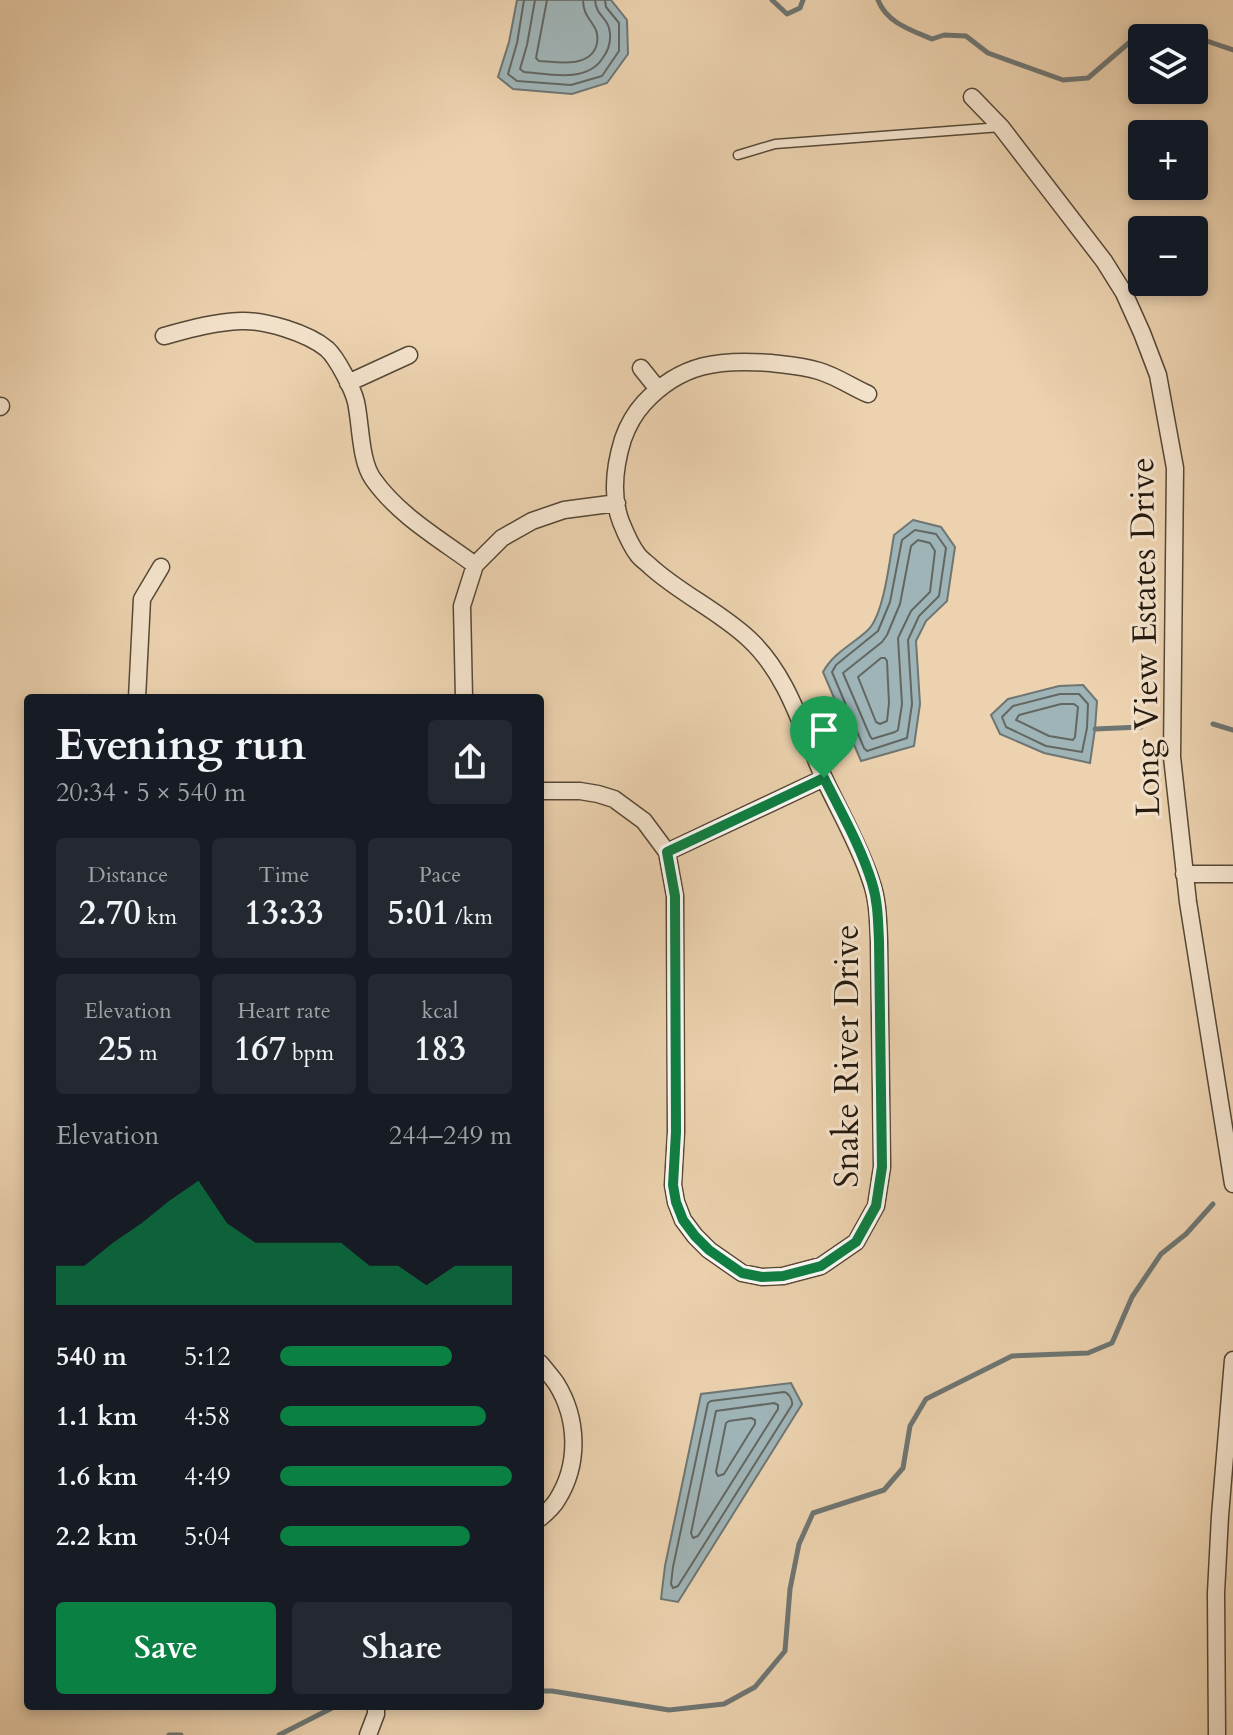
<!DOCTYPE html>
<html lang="en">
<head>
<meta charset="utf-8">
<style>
	body { margin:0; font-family:Cardo,serif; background:#242831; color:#f1f3f6; height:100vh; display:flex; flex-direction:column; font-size:30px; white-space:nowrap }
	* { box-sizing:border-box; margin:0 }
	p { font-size:26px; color:#9ea1a6 }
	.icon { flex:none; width:44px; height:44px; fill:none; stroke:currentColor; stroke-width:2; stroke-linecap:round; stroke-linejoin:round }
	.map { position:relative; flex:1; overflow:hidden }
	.panel { position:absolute; left:24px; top:694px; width:520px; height:1016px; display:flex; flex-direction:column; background:#171b24; border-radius:8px; box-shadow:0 4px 12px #0003 }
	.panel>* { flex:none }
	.tools { position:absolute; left:1128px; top:24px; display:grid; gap:16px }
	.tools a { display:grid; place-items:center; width:80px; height:80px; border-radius:8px; background:#171b24; box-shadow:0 4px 12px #0003; font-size:40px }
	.pin { position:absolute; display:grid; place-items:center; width:68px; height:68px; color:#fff; margin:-82px -34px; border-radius:50% 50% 50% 0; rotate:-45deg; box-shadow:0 0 8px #0007 }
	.pin .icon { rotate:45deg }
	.round { display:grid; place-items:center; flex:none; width:84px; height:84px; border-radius:8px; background:#242831 }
	.overview { display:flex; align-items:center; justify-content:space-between; height:136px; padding:0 32px }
	h1 { font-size:44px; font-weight:700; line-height:60px }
	.figures { display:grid; grid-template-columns:repeat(3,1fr); gap:12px; height:136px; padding:8px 32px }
	.figures div { display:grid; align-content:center; border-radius:8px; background:#242831; text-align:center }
	.figures b { font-size:34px; font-weight:700 }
	.figures small { font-size:22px; font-weight:400 }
	.figures p { font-size:22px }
	.chart { height:224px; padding:16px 32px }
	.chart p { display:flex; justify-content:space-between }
	.chart svg { width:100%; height:144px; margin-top:8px; fill:#0b8043; opacity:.7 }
	.primary-button { display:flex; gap:16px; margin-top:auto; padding:16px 32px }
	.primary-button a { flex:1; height:92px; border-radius:8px; background:#0b8043; color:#fff; font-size:32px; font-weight:700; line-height:92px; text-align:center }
	.primary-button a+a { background:#242831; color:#f1f3f6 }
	ul { padding:0 32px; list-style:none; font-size:26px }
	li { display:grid; grid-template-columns:128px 96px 1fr; align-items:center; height:60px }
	li i { height:20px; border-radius:10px; background:#0b8043 }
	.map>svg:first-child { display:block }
	.water { fill:#9fb4b7; stroke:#6e7673; stroke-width:2 }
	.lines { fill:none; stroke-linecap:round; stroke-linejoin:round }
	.shore { stroke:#626762; stroke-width:2 }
	.stream { stroke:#6e7673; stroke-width:5 }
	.lane-casing { stroke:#564836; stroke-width:11 }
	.street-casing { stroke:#564836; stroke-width:19 }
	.lane { stroke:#f3e2cb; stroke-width:8 }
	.street { stroke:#f3e2cb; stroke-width:16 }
	.route-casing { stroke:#fff; stroke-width:16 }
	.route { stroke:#0b8043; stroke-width:10 }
	.labels { text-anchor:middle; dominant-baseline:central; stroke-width:6; stroke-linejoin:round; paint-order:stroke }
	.street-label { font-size:34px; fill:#241a0e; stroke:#f3e2cb }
</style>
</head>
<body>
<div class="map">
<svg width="1233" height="1735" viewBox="0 0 1233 1735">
	<rect width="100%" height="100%" fill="#ecd2af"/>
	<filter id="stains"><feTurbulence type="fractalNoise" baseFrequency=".0025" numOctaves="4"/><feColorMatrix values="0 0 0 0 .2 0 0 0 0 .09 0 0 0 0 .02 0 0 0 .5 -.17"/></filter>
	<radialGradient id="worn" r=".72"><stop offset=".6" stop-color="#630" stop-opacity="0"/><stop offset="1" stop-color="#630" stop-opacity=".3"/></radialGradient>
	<!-- water -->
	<path class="water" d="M517 0H611L627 20 628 54 607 83 572 94 513 89 498 77 509 42Z
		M913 520 941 527 955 547 947 601 926 621 916 641 920 704 914 746 861 761 823 672C834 652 852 645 868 630 884 615 890 558 894 535Z
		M1083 685 1097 701 1095 729 1090 763 1044 753 1000 734 991 715 1008 699 1059 686Z
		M791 1383 802 1404 678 1602 661 1599 665 1566 701 1394Z"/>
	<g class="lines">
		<!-- shore -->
		<path class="shore" d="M524 0 517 43 508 74 517 81 571 85 602 76 619 51V23L606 7 605 0
			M535 0 527 45 520 69 524 72C549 74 586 83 602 59 609 50 612 40 609 28 606 17 596 15 595 0
			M547 0 536 58 539 61C557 62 588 68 596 47 598 41 598 33 595 28 589 18 583 13 583 0
			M915 530 936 534 946 548 939 596 919 616 908 640 912 704 907 738 867 751 864 748 832 672 836 665 878 631 890 602 902 540Z
			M918 540 930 543 935 551 930 592 911 611 898 638 902 704 898 730 895 732 872 739 870 736 843 673 882 642 887 635 900 604 911 546Z
			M881 658H885L887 661 889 703 887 721 880 724 876 722 858 677Z
			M1060 694H1079L1088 704 1087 728 1082 752 1046 746 1006 727 1002 717 1013 706Z
			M1061 704H1074L1078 707 1075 737 1073 740 1049 736 1016 720 1019 715Z
			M784 1392C789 1393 793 1401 792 1405L678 1586 673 1588 671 1584 673 1567 708 1403 711 1401Z
			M774 1403 778 1405V1409L698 1536 693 1538 691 1533 716 1411Z
			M751 1418 755 1420V1424L724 1474 718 1476 716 1472 726 1423 729 1421Z"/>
		<!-- stream -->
		<path class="stream" d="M772 0 787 14 800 8 803 0
			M878 0C887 23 911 30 932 39L944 35 966 36 988 53 1063 80 1088 78 1138 35 1163 33 1195 37 1233 50
			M1213 724 1233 730
			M1095 729 1141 727
			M540 1691H552L669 1710 724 1704 755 1687 785 1651 790 1589 799 1544 813 1513 884 1490 903 1468 910 1426 926 1399 1012 1356 1088 1353 1112 1343 1132 1297 1161 1254 1186 1234 1213 1204
			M169 1735H181
			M279 1735 336 1706"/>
		<!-- lane casing -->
		<g class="lane-casing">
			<path id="lane" d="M738 155 775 144 1001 127"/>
		</g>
		<!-- street casing -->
		<g class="street-casing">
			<path id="street" d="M972 97 1001 127 1104 261 1124 293 1142 333 1158 375 1175 468 1172 757 1188 902 1233 1184
				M164 336C190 329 214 322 241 321 265 320 308 333 327 349 337 358 353 389 356 402 361 425 360 461 373 479 399 516 440 539 475 565
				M641 368 657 388
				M348 383 409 355
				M0 407 1 406
				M137 698 142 599 161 567
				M464 698 462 606 475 565 502 538 532 521 564 510 617 503
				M540 791H580L598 794 614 799 644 821 667 852 675 896 676 1132 673 1185 676 1202 683 1220 695 1236 709 1250 742 1273 762 1277 783 1276 821 1266 856 1242 876 1206 882 1167 879 941C878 920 878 900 871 881 859 844 839 811 823 776 802 729 788 675 749 639 719 611 681 594 651 567 647 563 641 559 638 555 631 546 625 532 621 522 611 496 615 465 623 439 628 425 634 414 644 403 681 363 720 359 771 363 788 365 803 366 819 371 836 376 852 387 868 394
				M667 852 824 778
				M1184 874H1233
				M540 1363C545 1369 551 1376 556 1383 578 1418 580 1464 557 1500 553 1507 546 1513 540 1518
				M368 1735 376 1714V1706
				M1217 1735 1216 1593 1220 1516 1233 1360"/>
		</g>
		<!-- lane -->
		<use href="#lane" class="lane"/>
		<!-- street -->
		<use href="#street" class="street"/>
	</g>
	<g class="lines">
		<!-- route casing -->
		<g class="route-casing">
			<path id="route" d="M824 778C841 812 861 847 872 883 878 902 878 921 879 941L882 1167 876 1206 856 1242 821 1266 783 1276 762 1277 742 1273 709 1250 695 1236 683 1220 676 1202 673 1185 676 1132 675 896 667 852Z"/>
		</g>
		<!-- route -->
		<use href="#route" class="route"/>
	</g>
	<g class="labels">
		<!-- street labels -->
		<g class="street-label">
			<text transform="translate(1145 637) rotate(-91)">Long View Estates Drive</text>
			<text transform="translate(847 1056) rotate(-90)">Snake River Drive</text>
		</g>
	</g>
	<rect width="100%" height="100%" filter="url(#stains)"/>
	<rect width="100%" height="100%" fill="url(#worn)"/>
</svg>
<div class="tools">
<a><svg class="icon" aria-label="layers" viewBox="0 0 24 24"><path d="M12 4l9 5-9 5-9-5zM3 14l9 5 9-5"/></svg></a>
<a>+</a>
<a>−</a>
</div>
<div class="pin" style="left:824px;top:778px;background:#1e9e55"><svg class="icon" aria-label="arrive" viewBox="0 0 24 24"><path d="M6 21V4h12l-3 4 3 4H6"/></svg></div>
<section class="panel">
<div class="overview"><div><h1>Evening run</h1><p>20:34 · 5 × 540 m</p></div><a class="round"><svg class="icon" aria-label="share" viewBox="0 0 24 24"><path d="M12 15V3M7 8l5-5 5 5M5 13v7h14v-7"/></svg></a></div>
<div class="figures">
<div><p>Distance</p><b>2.70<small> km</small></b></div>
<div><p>Time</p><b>13:33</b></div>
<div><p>Pace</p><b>5:01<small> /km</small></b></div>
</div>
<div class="figures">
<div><p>Elevation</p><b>25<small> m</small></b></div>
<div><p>Heart rate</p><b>167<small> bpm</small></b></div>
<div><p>kcal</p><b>183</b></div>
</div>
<div class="chart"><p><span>Elevation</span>244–249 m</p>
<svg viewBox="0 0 160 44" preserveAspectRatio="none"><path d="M0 44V32L10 32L20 25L30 19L40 12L50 6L60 19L70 25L80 25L90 25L100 25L110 32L120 32L130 38L140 32L150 32L160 32V44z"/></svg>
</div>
<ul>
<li><b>540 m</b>5:12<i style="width:74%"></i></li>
<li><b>1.1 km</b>4:58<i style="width:89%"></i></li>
<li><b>1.6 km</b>4:49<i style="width:100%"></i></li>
<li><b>2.2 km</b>5:04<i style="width:82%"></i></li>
</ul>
<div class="primary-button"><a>Save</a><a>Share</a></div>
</section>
</div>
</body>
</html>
